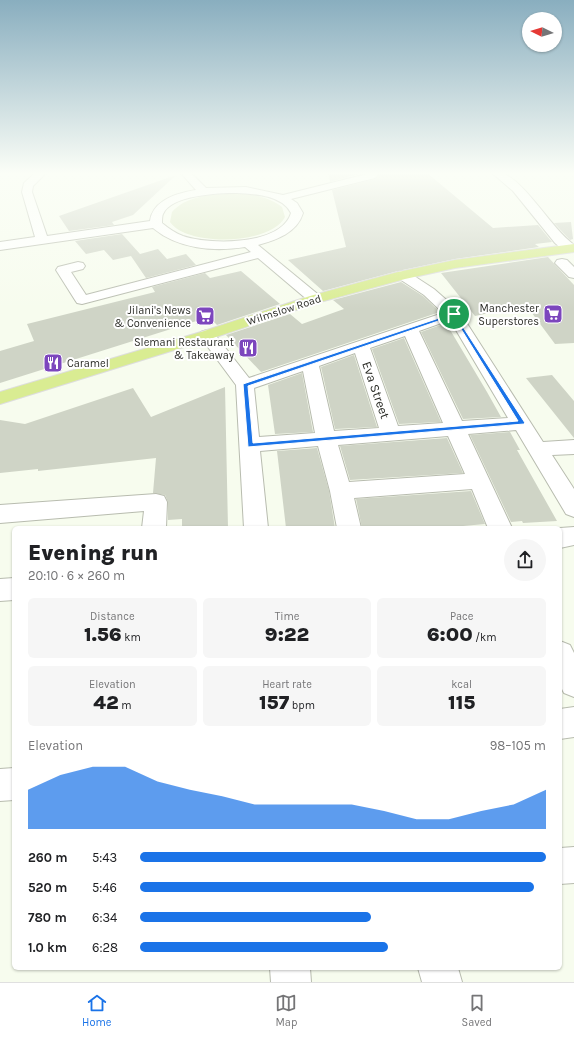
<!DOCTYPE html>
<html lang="en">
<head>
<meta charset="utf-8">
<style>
	body { margin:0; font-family:Karla,sans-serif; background:#f6f6f6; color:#202124; height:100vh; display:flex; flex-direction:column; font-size:15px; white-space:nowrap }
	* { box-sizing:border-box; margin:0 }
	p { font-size:13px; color:#757577 }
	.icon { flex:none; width:22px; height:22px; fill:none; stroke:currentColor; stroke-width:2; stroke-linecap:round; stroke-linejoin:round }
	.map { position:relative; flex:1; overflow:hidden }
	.drawer { position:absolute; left:12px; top:526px; width:550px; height:444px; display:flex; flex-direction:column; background:#fff; border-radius:6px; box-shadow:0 1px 3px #0004 }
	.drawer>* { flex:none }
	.needle { width:26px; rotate:275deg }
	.controls { position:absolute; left:522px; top:12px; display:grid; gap:8px }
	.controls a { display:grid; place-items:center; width:40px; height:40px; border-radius:50%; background:#fff; box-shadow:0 1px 3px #0004; font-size:20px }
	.pin { position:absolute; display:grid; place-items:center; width:34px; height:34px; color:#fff; margin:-17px; border:2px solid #fff; border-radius:50%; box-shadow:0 1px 4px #0007 }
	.round { display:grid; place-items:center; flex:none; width:42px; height:42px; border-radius:21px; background:#f6f6f6 }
	.summary { display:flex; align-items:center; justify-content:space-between; height:68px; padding:0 16px }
	h1 { font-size:22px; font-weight:800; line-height:30px }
	.stats { display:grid; grid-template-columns:repeat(3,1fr); gap:6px; height:68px; padding:4px 16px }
	.stats div { display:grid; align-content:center; border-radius:6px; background:#f6f6f6; text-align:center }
	.stats b { font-size:20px; font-weight:800 }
	.stats small { font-size:11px; font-weight:400 }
	.stats p { font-size:11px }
	.chart { height:112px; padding:8px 16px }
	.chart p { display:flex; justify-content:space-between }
	.chart svg { width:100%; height:72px; margin-top:4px; fill:#1a73e8; opacity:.7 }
	ul { padding:0 16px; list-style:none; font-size:13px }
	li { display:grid; grid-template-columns:64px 48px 1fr; align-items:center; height:30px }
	li i { height:10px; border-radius:5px; background:#1a73e8 }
	.tab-bar { display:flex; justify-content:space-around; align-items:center; height:56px; border-top:1px solid #e0e0e0; background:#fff; font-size:11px; color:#757577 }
	.tab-bar a { display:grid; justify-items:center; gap:2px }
	.tab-bar .active { color:#1a73e8 }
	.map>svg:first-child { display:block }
	.green { fill:#dce7c4 }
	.building { fill:#cfd4c6 }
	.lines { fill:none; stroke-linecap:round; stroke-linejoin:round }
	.minor-casing { stroke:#b8bcaf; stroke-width:2 }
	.major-casing { stroke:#ddd; stroke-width:2 }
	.minor { fill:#fff; fill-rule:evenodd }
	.major { fill:#d9ec92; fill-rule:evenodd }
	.route { fill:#1a73e8; stroke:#fff; fill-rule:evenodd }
	.labels { text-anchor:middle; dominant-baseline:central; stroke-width:4; stroke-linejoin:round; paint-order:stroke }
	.far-poi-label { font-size:11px; fill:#2c2d28; stroke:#fff; text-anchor:end }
	.far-street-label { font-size:11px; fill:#2c2d28; stroke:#fff }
	.street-label { font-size:13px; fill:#2c2d28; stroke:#fff }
</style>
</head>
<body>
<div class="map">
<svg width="574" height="982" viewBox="0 0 574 982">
	<rect width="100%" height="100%" fill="#f7fcee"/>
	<!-- green -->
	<path class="green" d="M228 194C246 193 267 195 282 207L285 217C271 245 187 247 170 222L172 212C185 197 209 194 228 194Z"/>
	<!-- building -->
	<path class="building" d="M328 172H366L330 182Z
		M380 172H426L493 228 538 225 552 242 535 244 539 247 455 259 398 271 323 291 288 260 346 247 332 190 375 179 380 175Z
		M176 175 133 215 112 222 114 225 69 231 59 216Z
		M571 222 573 239 570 240 554 223Z
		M122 234 140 254 158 249 167 259 186 254 196 265 146 278 131 256 113 260 104 250 86 254 75 241Z
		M548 257 574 285V343L555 344 526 305 475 316 441 273Z
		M241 271 280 304 217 325 209 317 0 383V351L34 341 27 324 155 292 152 287 205 273 210 278Z
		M401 282 423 296 440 312 261 372 226 335 290 314 302 324 344 309 333 300Z
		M446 323 487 392 501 417 463 419 421 332Z
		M404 338 441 422 399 424 372 349Z
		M354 355 377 427 335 429 321 367Z
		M302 373 313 432 275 434 268 385Z
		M552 375 574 401V438L526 378Z
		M225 387 228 528H182V519L168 520V502L165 495 153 493 156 458 38 471V469L0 473V420L25 424 133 388 151 417Z
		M510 432 520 450H517L557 521 523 523 522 521 511 522 470 435Z
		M447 438 463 473 350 480 340 446Z
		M317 448 329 491 335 528H286L277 451Z
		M471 491 485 524 441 528H362L356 499Z"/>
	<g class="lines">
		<!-- minor casing -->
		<g class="minor-casing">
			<path id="minor" d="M36 172H47L33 186 32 192 47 236 150 221C153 200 177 193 196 190L180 172H190L206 188 246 187 283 195 367 174 368 172H378L379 174 375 178 291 199 297 203 303 213C297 233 276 240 258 245L320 296 322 299 320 302H310L258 258 82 304 77 303 75 300 56 270 58 267 78 262 83 263 85 266 83 269 71 272 86 295 251 252 245 247C214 252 178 249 153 228L0 250V242L35 237 22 192 24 183ZM236 193C254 194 282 195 291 213 281 246 209 245 183 236 175 233 168 228 162 223 162 220 162 216 163 214 171 195 219 193 236 193Z
				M491 172C494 172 500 171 503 173 529 186 549 226 574 245V251H564L555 243 513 191Z
				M562 259 567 260 574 267V278L569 277 555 263 557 260Z
				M403 271 408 272 434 289 459 311 543 442 574 440V454L552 455 574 489V517L566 514 516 430 468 434 512 528H488L472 489 354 498 361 528H337L330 491 318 446 260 451 268 528H244L236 385 199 335 201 332 207 330 213 332 249 378 443 313 424 295 398 278 396 275 398 272ZM450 320 508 418 462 421 419 331ZM405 336 443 423 398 426 370 348ZM355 353 379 428 334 431 319 366ZM303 371 315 433 259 437 254 388ZM448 436 465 474 349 482 338 445Z
				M156 494 164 496 167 502 166 528H142L144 511 0 523V505Z
				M574 527V545L560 548V528Z
				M14 578V600L0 601V579Z
				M560 641 570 645 574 653V697L564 693 560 685Z
				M574 707V737L560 739V709Z
				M14 768V800L0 801V769Z
				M574 847V883L560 884V848Z
				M270 968H310L311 982H271Z
				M418 968H458L462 982H422Z"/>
		</g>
		<!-- major casing -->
		<g class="major-casing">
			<path id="major" d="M574 244V252L455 268 405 279 320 302 213 338 0 404V392L201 332 310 296 398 272 455 260Z"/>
		</g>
		<!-- minor -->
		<use href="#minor" class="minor"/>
		<!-- major -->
		<use href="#major" class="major"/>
	</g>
	<!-- sky -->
	<linearGradient id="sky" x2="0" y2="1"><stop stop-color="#89aebf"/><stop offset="0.56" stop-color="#fbfef7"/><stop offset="1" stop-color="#fbfef7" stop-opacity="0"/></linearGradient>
	<rect width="574" height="309" fill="url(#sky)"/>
	<!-- route -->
	<path class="route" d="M454 313 525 423 524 424 248 447 243 384ZM453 316 518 421 253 443 248 386Z"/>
	<!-- icons -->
	<defs>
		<g id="supermarket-square" transform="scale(1)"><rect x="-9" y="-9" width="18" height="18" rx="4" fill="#7c46bd" stroke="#fff"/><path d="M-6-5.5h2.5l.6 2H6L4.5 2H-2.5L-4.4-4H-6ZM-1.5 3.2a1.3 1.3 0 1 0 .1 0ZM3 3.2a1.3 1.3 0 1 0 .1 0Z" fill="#fff"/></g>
		<g id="restaurant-square" transform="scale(1)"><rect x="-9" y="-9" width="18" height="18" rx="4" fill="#7c46bd" stroke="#fff"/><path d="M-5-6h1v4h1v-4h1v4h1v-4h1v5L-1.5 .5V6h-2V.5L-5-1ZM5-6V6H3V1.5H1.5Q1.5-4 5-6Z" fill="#fff"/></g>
	</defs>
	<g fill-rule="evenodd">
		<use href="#supermarket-square" x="553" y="314"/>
		<use href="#supermarket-square" x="205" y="316"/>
		<use href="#restaurant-square" x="248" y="348"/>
		<use href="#restaurant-square" x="53" y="363"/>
	</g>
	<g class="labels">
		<!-- far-poi labels -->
		<g class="far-poi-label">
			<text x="539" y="308">Manchester<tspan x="539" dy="13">Superstores</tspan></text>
			<text x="191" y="310">Jilani's News<tspan x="191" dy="13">&amp; Convenience</tspan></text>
			<text x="234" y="342">Slemani Restaurant<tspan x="234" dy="13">&amp; Takeaway</tspan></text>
			<text x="67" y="363" text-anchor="start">Caramel</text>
		</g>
		<!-- far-street labels -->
		<g class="far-street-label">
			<text transform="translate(284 310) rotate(-18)">Wilmslow Road</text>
		</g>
		<!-- street labels -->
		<g class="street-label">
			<text transform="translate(376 390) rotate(71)">Eva Street</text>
		</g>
	</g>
</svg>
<div class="controls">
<a><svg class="needle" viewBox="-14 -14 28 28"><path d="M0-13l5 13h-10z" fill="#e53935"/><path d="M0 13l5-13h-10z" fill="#757577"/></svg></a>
</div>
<div class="pin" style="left:454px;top:314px;background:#1e9e55"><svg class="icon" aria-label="arrive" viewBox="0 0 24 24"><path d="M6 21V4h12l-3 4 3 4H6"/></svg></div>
<section class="drawer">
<div class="summary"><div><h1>Evening run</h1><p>20:10 · 6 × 260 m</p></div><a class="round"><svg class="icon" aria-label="share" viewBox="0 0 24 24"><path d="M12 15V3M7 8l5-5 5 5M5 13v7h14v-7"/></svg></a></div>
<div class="stats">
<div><p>Distance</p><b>1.56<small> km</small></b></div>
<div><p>Time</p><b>9:22</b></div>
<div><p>Pace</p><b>6:00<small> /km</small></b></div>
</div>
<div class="stats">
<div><p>Elevation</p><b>42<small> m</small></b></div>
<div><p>Heart rate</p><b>157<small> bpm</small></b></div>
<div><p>kcal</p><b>115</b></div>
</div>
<div class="chart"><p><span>Elevation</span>98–105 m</p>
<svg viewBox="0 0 160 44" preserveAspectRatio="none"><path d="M0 44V20L10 11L20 6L30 6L40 15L50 20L60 24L70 29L80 29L90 29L100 29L110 33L120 38L130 38L140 33L150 29L160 20V44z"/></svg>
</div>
<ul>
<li><b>260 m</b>5:43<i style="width:100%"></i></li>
<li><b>520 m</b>5:46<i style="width:97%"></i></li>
<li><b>780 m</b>6:34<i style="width:57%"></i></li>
<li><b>1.0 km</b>6:28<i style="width:61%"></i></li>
</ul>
</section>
</div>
<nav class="tab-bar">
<a class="active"><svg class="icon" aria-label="home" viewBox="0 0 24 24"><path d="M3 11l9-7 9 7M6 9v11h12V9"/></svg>Home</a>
<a><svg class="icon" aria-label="map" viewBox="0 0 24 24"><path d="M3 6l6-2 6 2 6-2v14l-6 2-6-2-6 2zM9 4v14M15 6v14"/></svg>Map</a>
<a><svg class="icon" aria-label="saved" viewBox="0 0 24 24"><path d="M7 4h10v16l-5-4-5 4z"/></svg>Saved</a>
</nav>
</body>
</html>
